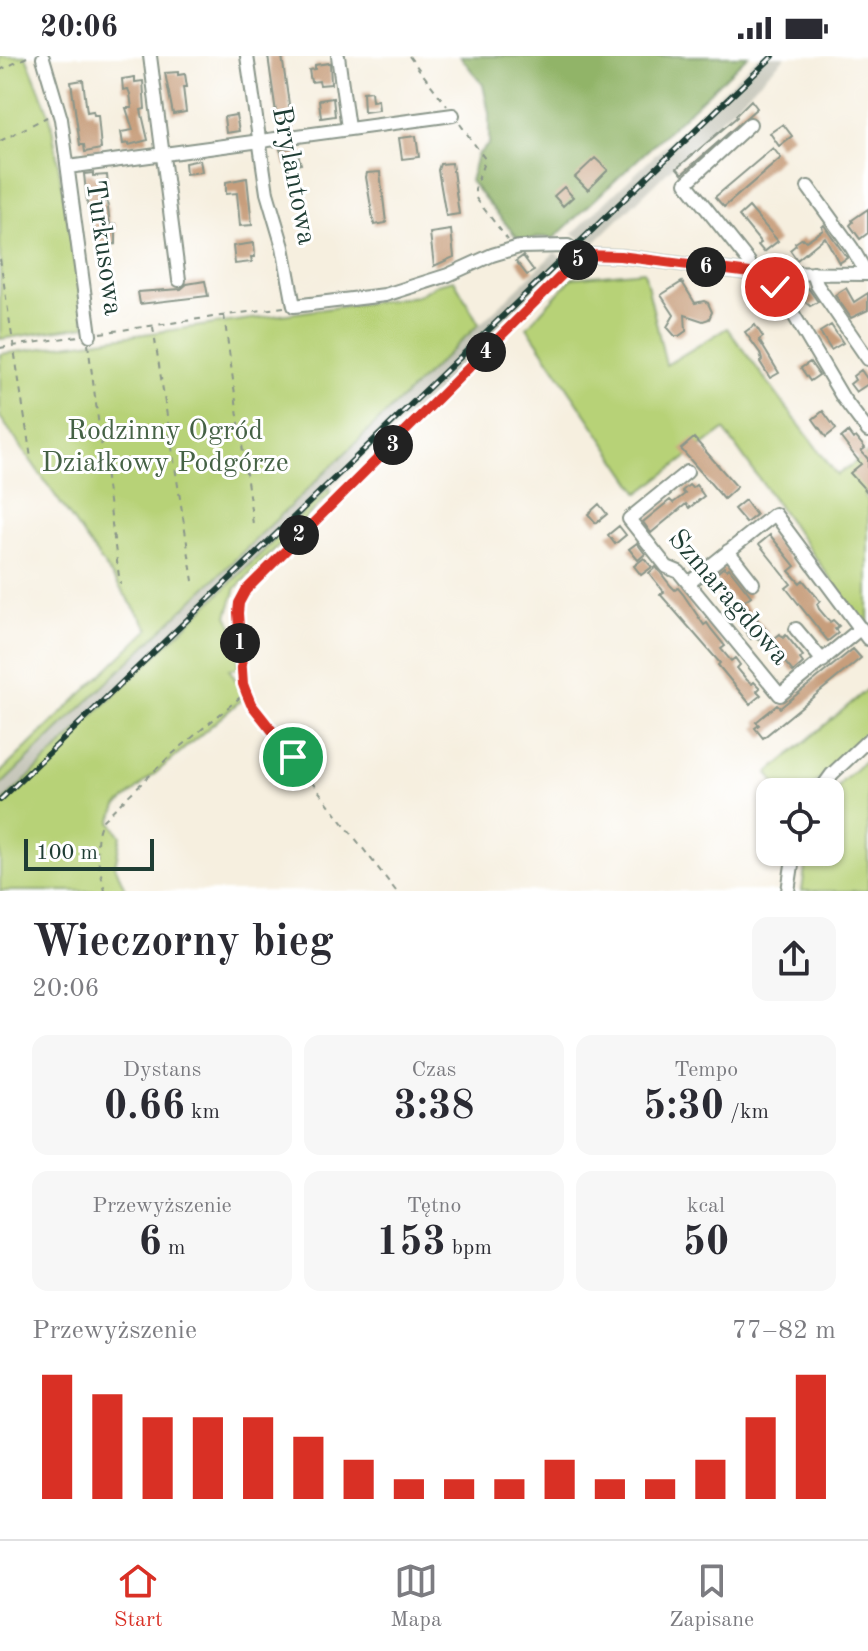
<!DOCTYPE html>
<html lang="pl">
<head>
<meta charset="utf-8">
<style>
	body { margin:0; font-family:"Old Standard TT",serif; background:#f7f7f7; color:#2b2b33; height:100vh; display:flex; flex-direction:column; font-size:30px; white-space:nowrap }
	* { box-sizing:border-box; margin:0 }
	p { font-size:26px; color:#7c7c81 }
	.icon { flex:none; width:44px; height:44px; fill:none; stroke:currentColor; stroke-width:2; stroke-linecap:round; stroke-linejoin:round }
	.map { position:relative; height:835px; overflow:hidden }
	.drawer { display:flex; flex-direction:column; background:#fff; flex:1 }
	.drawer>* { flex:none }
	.tools { position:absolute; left:756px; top:722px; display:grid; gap:16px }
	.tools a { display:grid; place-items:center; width:88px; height:88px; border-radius:16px; background:#fff; box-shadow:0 2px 6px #0004; font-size:40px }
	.scale { position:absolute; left:24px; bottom:20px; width:130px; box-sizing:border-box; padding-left:8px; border:4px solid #1f3d34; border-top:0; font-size:22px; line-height:28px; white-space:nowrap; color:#1f3d34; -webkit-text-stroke:6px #fff; paint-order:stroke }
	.pin { position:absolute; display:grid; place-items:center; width:68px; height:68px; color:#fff; margin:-34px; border:4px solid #fff; border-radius:50%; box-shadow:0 2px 8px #0007 }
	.km { position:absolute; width:40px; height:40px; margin:-20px; border-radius:50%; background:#222; color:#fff; font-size:22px; line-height:40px; text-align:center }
	.round { display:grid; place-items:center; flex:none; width:84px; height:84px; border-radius:16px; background:#f7f7f7 }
	.head { display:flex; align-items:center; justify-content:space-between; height:136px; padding:0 32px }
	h1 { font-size:44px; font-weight:600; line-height:60px }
	.metrics { display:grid; grid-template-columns:repeat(3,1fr); gap:12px; height:136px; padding:8px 32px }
	.metrics div { display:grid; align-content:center; border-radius:16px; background:#f7f7f7; text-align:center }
	.metrics b { font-size:40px; font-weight:600 }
	.metrics small { font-size:22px; font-weight:400 }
	.metrics p { font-size:22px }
	.chart { height:224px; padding:16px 32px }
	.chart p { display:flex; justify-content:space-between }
	.chart svg { width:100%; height:144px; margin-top:8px; stroke:#d93025; stroke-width:6 }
	.status { display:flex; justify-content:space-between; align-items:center; height:56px; padding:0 40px; background:#fff; direction:ltr }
	.status svg { height:22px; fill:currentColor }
	.menu { display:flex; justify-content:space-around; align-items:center; height:112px; border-top:2px solid #e1e1e2; background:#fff; font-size:22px; color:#7c7c81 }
	.menu a { display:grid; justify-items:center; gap:4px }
	.menu .on { color:#d93025 }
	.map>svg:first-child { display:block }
	.industrial { fill:#c5c5b8 }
	.green { fill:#b7d277; stroke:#6b8856; stroke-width:2 }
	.forest { fill:#91b468; stroke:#58784e; stroke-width:2 }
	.building { fill:#c79e7c }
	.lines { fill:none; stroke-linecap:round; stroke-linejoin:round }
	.minor-casing { stroke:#8a968a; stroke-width:16 }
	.path { stroke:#8a968a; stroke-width:2; stroke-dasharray:6 6; stroke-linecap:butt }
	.minor { stroke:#fff; stroke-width:12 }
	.rail-casing { stroke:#1f3d34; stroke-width:6 }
	.rail { stroke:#fff; stroke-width:3; stroke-dasharray:9; stroke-linecap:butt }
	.route-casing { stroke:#fff; stroke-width:16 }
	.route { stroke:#d93025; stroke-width:10 }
	.labels { text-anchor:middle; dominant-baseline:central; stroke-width:6; stroke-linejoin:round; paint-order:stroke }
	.street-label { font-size:28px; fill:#1f3d34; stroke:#fff }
	.park-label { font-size:28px; fill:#456245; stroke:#fff }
</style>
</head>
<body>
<div class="status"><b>20:06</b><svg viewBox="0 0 49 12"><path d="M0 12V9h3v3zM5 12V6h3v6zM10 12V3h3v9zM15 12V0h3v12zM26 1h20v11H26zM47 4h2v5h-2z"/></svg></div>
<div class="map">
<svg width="868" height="835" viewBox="0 0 868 835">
	<rect width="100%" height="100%" fill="#fff"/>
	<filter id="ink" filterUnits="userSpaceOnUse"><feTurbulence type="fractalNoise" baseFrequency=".0125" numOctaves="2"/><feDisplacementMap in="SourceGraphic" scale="16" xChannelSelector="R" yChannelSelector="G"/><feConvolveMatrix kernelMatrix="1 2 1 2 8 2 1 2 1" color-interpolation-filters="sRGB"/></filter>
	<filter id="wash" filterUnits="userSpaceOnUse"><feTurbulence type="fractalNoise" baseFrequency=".006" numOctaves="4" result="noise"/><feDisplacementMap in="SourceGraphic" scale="32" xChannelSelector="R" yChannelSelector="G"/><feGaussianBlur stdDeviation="1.8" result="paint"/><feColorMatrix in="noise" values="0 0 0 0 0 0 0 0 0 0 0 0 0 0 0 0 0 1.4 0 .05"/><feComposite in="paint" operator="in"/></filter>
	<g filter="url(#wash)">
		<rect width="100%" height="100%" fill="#f6efdf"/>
		<!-- industrial -->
		<path class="industrial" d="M759 0H786L590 191 573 177Z
			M555 196 571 210 509 270 330 431 0 749V730Z"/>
		<!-- green -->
		<path class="green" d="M0 0H26L50 60 86 270 0 283Z
			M644 215 666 309 727 272 837 419 868 397V437L864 440 868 445V575L724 374 639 437 527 271 572 222Z
			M454 224 479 268 0 730V717L149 573 0 361V298L417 240 437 228Z
			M330 431V438L236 532 227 560 241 585 238 612 229 613 246 640 117 750 111 766 121 780 115 810 126 835H0V749Z
			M868 633V677L806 736H781L768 717Z
			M868 702V835H802L807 796H830V744L842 726Z"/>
		<!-- forest -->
		<path class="forest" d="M460 0H748L554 182 538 181 521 186 470 125 477 99 489 88V57L483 29Z"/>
		<g id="blocks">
			<!-- building -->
			<path class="building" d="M268 0H282L292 69 278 71Z
				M330 7 331 28 320 29 319 25 311 26 309 14 315 13V9Z
				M178 16V19L185 18 187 31H183L186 56 173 58 165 17Z
				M135 21V26L143 25 145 53 141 54 148 84 129 89V87L123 88 121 76 133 74 126 52H132L130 38 128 33 123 34 122 23Z
				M83 24 87 56 93 55 94 59H98L101 93 85 96 84 89H80L71 26Z
				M371 35 372 45 378 44 379 54 364 56 363 36Z
				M333 42 335 60 321 62 319 44Z
				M751 44 757 52 682 118 677 112 737 61 736 59Z
				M236 59 239 75 226 77 224 61Z
				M783 68 792 80 779 90 770 77Z
				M416 80 419 101 402 103 399 82Z
				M296 91 301 108 286 111 280 93Z
				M773 92 781 102 724 151 715 141Z
				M595 102 608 114 588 134 575 121Z
				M200 104 202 116 186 118 185 107Z
				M452 107 459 158 446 160 438 114 440 108Z
				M380 116 386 167 374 169 366 121 367 117Z
				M93 117V120L107 119 108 130 99 131 101 146 107 145 110 169 116 168V188L100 190 98 178 94 179 93 153 88 154 84 118Z
				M247 122 252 169 240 170 237 137 226 138V126Z
				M564 131 573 141 563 150 554 140Z
				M749 151 778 185 764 196 758 189 761 187 739 160Z
				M868 153V177L860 183 850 169 853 166 852 164Z
				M824 169 847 202 839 207 825 181 797 204 790 194 796 189 795 187 803 182 806 185 823 174 822 171Z
				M451 174 454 201 434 210 430 177Z
				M254 187 255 201H251L252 206 235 208 233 190Z
				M523 200 534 215 527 219 516 205Z
				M205 225 208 240 140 248 138 236 181 233 187 228Z
				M682 226 695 247 704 245 708 247 712 256 709 263 703 265 685 259 686 275 679 280H675L667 271 674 259 661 239Z
				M808 232 818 246 810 250 803 244 798 248 792 238Z
				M846 232 854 246 868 237V254L851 262 835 239Z
				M755 269 763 281 759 284 779 317 770 322 760 306 762 304 760 297 745 276Z
				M831 269 843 287 831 294 820 276Z
				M810 306 819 319 810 325 801 312Z
				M861 314 868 324V328L856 336 850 328 855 324 853 320Z
				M823 355 836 373 826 381 813 363Z
				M848 376 853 383 856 381 865 392 861 395 868 403V437L850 417 861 408 841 382Z
				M694 382 737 431 724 443 681 393Z
				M689 429 692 432 696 429 704 440 689 452 686 448 651 477 643 466 670 444 673 447 685 438 682 435Z
				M745 444 756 459 746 467 734 453Z
				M599 448 607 458 596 467 588 458Z
				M619 470 626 479 615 488 608 479Z
				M770 479 795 510 789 515 800 527 803 524 820 545 817 548 819 553 830 566 833 564 839 570 835 573 838 577 828 585 786 532 791 528 759 488Z
				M637 487 645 498 638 504 629 493Z
				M644 502 652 511 641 519 634 510Z
				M656 511 671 530 675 534 678 532 683 538 704 569 707 567 711 573 725 590 721 593 731 605 735 602 740 609 737 612 747 624 752 628 754 626 760 632 757 635 761 639 750 648 718 609 720 607 660 538 664 536 649 517Z
				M724 511 727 514 729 512 751 540 743 546 768 576 758 584 754 580 751 583 740 569 743 566 740 563 745 559 713 520Z
				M780 578 783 582 786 579 803 600 800 603 803 607 793 616 769 587Z
				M853 593 861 602 763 682 755 672 759 669 756 666 777 649 780 652Z"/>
		</g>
	</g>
	<g filter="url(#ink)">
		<use href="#blocks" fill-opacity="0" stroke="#8a968a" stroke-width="2"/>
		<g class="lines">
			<!-- minor casing -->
			<g class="minor-casing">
				<path id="minor" d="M150 0 179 224
					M247 0 267 137 283 191 294 250 385 239 448 219 492 199 519 191 568 190 582 199 620 200 750 217 868 218
					M338 0 348 72
					M43 2 61 63 90 279
					M750 68 686 127 749 206 750 217
					M68 111 453 59
					M808 131 852 192 867 218
					M769 217 843 342 868 375
					M813 217 817 229 868 303
					M687 416 629 463 667 511 679 516 780 639 861 572
					M728 495 753 527
					M689 527 775 458 868 583
					M796 573 823 605
					M819 736 832 718 868 684
					M788 835 794 796"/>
			</g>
			<!-- path -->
			<path class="path" d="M409 0 447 50
				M0 14 27 1
				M460 68 485 103 475 133V141L508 184
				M0 85 47 61
				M0 203 31 402
				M224 259 253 468
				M153 271 193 525
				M100 277 284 251
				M88 288 120 528
				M0 292 78 280
				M105 835C100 812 91 786 103 764L170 700 244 638
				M396 835 251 648 243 628 238 557 246 534 261 516 391 391 576 206"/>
			<!-- minor -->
			<use href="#minor" class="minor"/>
			<!-- rail casing -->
			<g class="rail-casing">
				<path id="rail" d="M0 744 773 0"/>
			</g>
			<!-- rail -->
			<use href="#rail" class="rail"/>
		</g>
	</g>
	<g class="lines" filter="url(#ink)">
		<!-- route casing -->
		<g class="route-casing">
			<path id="route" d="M293 701 251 648 246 636 243 628 238 557 239 547 246 534 582 199 620 200 750 217H769L775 231"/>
		</g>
		<!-- route -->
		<use href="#route" class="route"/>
	</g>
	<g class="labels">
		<!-- street labels -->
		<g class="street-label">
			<text transform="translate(293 120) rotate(79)">Brylantowa</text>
			<text transform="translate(103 192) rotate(82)">Turkusowa</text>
			<text transform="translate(728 542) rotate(49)">Szmaragdowa</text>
		</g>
		<!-- park labels -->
		<g class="park-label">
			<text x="165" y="376">Rodzinny Ogród<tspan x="165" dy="32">Działkowy Podgórze</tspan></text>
		</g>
	</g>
</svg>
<div class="tools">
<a><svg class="icon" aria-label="locate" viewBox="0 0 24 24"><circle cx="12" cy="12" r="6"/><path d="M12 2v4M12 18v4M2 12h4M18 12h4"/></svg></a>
</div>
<div class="scale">100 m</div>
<div class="pin" style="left:293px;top:701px;background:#1e9e55"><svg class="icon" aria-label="arrive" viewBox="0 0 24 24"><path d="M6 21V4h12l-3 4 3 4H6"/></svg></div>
<div class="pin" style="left:775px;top:231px;background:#d93025"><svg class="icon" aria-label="check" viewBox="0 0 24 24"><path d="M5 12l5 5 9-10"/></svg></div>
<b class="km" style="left:240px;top:587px">1</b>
<b class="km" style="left:299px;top:479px">2</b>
<b class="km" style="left:393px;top:389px">3</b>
<b class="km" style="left:486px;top:296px">4</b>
<b class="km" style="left:578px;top:204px">5</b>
<b class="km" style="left:706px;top:211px">6</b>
</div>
<section class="drawer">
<div class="head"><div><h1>Wieczorny bieg</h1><p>20:06</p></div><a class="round"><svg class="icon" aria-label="share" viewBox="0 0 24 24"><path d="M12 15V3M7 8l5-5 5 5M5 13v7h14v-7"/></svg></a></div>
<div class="metrics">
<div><p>Dystans</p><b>0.66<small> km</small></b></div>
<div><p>Czas</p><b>3:38</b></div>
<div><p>Tempo</p><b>5:30<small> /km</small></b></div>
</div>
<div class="metrics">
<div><p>Przewyższenie</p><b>6<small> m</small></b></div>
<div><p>Tętno</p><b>153<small> bpm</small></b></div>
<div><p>kcal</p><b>50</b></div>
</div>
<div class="chart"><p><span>Przewyższenie</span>77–82 m</p>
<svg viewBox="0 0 160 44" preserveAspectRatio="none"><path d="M5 44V6M15 44V12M25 44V19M35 44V19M45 44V19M55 44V25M65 44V32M75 44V38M85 44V38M95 44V38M105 44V32M115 44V38M125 44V38M135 44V32M145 44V19M155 44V6"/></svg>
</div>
</section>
<nav class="menu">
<a class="on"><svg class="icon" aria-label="home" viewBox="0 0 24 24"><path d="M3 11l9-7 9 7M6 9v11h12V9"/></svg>Start</a>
<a><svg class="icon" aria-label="map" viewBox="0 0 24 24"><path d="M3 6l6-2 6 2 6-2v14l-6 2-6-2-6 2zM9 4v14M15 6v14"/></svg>Mapa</a>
<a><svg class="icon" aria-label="saved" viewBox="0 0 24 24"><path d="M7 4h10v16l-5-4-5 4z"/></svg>Zapisane</a>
</nav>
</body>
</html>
